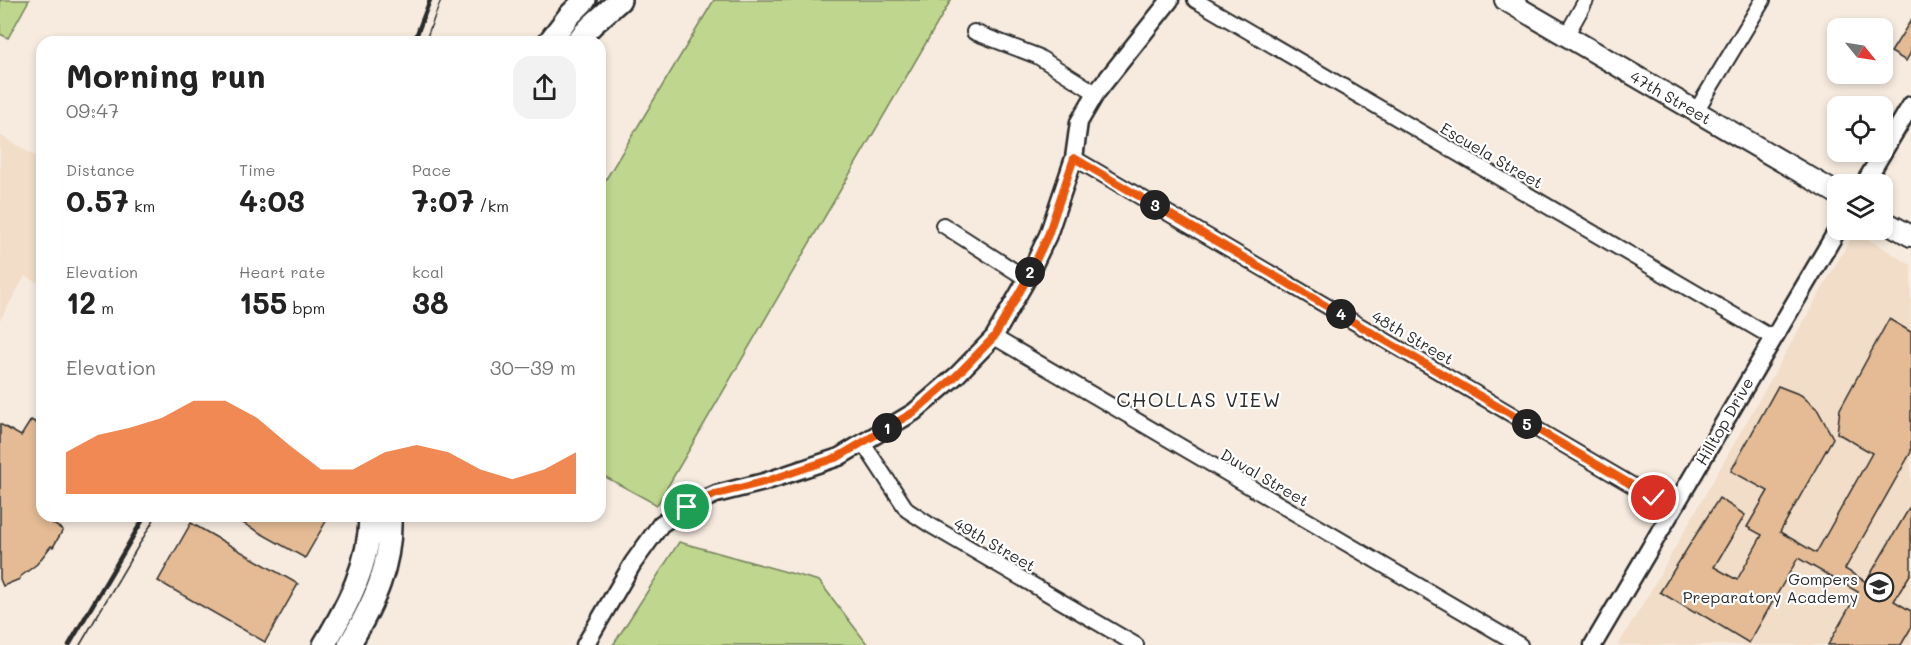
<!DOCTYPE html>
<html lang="en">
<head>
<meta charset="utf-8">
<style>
	body { margin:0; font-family:Mali,sans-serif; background:#f2f2f2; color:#222; height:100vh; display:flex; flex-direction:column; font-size:22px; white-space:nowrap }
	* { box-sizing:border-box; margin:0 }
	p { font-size:20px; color:#767676 }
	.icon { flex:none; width:33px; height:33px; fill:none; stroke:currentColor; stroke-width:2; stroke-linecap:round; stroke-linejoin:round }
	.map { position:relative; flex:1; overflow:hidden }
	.sheet { position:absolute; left:36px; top:36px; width:570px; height:486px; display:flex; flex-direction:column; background:#fff; border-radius:18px; box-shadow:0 3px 9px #0003 }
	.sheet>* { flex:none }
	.needle { width:39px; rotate:120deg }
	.tools { position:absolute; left:1827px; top:18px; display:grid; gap:12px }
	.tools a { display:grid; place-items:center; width:66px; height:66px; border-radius:12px; background:#fff; box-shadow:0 3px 9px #0003; font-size:30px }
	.pin { position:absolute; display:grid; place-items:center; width:51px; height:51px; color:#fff; margin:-26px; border:3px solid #fff; border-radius:50%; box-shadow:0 2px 6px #0007 }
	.km { position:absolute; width:30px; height:30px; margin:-15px; border-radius:50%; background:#222; color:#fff; font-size:16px; line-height:30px; text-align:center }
	.round { display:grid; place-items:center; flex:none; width:63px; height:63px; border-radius:18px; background:#f2f2f2 }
	.overview { display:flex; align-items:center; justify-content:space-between; height:102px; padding:0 30px }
	h1 { font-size:33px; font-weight:700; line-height:45px }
	.metrics { display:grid; grid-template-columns:repeat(3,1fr); gap:9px; height:102px; padding:6px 30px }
	.metrics div { display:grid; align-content:center }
	.metrics b { font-size:30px; font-weight:700 }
	.metrics small { font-size:16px; font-weight:400 }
	.metrics p { font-size:16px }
	.chart { height:168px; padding:12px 30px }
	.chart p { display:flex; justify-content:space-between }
	.chart svg { width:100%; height:108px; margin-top:6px; fill:#ea580c; opacity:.7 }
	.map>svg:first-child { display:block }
	.built { fill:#f1ddc8 }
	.green { fill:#bed68d; stroke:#74805c; stroke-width:1.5 }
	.building { fill:#e4bb94; stroke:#2b2b2b; stroke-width:1.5 }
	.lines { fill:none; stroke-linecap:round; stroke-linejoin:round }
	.minor-casing { stroke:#2b2b2b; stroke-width:18 }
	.tertiary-casing { stroke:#2b2b2b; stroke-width:21 }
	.secondary-casing { stroke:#2b2b2b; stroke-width:24 }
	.primary-casing { stroke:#2b2b2b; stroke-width:26 }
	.minor { stroke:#fff; stroke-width:14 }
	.tertiary { stroke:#fff; stroke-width:16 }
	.secondary { stroke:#fff; stroke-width:20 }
	.primary { stroke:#fff; stroke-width:21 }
	.tram { stroke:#2b2b2b; stroke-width:1.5 }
	.rail { stroke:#2b2b2b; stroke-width:4.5 }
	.route-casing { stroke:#fff; stroke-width:12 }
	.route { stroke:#ea580c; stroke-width:8 }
	.labels { text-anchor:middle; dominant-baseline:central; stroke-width:4.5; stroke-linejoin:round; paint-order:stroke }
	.street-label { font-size:16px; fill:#2b2b2b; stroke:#fff }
	.poi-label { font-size:16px; fill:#2b2b2b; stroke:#fff; text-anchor:end }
	.quarter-label { font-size:20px; letter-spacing:1.5px; fill:#2b2b2b; stroke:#fff }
</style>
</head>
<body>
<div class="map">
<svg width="1911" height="645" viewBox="0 0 1911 645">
	<rect width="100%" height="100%" fill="#f7ebdf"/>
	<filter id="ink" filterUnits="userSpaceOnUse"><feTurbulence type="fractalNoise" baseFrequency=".0167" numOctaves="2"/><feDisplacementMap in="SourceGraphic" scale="12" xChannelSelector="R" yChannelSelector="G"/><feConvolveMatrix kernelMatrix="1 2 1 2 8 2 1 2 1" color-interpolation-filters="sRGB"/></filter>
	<g filter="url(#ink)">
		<!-- built -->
		<path class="built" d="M0 135 42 160V285L25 276 0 320Z
			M1855 231 1911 265V645H1618L1643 604Z"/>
		<!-- green -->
		<path class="green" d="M0 0H29L8 38 0 34Z
			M714 0H951L657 505 600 474V189Z
			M679 542 819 581 868 645H613Z"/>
		<!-- building -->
		<path class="building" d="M1911 20V52L1906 61 1891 52Z
			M1889 319 1911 332V452L1845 569 1866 582 1911 505V573L1894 601 1911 611V628L1901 645H1828L1858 592 1798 558 1749 643 1696 611 1695 613 1660 592 1719 498 1745 515 1714 567 1737 580 1762 535 1747 527 1768 491 1731 471 1778 386 1801 395 1817 409 1833 438 1780 532 1816 553 1872 453 1837 433 1840 409Z
			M31 420 42 426V517L63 530 53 547 51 546 37 564 20 577V579L3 586 0 579V424L21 436Z
			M230 516H329L305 558Z
			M191 523 298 584 265 642 158 581Z"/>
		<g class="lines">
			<!-- minor casing -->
			<g class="minor-casing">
				<path id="minor" d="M1195 0 1773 338
					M974 32 1037 56 1096 93
					M1566 36 1586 0
					M1696 111 1763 0
					M1074 158 1673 509
					M943 225 1027 279
					M994 337 1520 645
					M863 443 907 510 930 525 1136 645"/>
			</g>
			<!-- tertiary casing -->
			<g class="tertiary-casing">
				<path id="tertiary" d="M1864 184 1911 105
					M585 645 633 563 661 524 687 507 716 494 764 482 839 457 914 412 957 375 994 337 1027 279 1048 235 1074 158 1079 122 1096 93 1170 0
					M1593 645 1838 229"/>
			</g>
			<!-- secondary casing -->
			<g class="secondary-casing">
				<path id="secondary" d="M1505 0 1838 194
					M1882 220 1911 236"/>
			</g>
			<!-- primary casing -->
			<g class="primary-casing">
				<path id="primary" d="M549 42 569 16 585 0
					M576 42 592 25 620 0
					M324 645C348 605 370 563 370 516
					M349 645C374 603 392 565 390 516"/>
			</g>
			<!-- minor -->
			<use href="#minor" class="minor"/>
			<!-- tertiary -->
			<use href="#tertiary" class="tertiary"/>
			<!-- secondary -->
			<use href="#secondary" class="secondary"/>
			<!-- primary -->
			<use href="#primary" class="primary"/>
			<!-- tram -->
			<path class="tram" d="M425 42 441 0
				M80 645 156 516"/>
			<!-- rail -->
			<path class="rail" d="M414 42 430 0
				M69 645 145 516"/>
		</g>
	</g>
	<g class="lines" filter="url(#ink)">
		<!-- route casing -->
		<g class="route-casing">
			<path id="route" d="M687 507 716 494 764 482 838 457 914 412 957 375 994 337 1027 279 1048 235 1074 158 1654 498"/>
		</g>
		<!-- route -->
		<use href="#route" class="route"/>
	</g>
	<!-- icons -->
	<defs>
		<g id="school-ring" transform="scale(1.5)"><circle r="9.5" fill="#fff" stroke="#2b2b2b" stroke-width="1.5"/><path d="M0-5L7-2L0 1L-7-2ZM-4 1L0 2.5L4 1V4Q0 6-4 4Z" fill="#2b2b2b"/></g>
	</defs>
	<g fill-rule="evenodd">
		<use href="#school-ring" x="1879" y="587"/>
	</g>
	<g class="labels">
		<!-- street labels -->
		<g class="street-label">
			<text transform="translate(1671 97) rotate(30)">47th Street</text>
			<text transform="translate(1492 155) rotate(30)">Escuela Street</text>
			<text transform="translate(1413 337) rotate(30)">48th Street</text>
			<text transform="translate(1724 421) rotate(-60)">Hilltop Drive</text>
			<text transform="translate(1265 477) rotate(30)">Duval Street</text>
			<text transform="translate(995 544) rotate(30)">49th Street</text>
		</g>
		<!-- poi labels -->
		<g class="poi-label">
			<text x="1858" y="578">Gompers<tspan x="1858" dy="18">Preparatory Academy</tspan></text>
		</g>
		<!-- quarter labels -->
		<g class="quarter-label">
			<text x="1199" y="399">CHOLLAS VIEW</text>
		</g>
	</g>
</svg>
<div class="tools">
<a><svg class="needle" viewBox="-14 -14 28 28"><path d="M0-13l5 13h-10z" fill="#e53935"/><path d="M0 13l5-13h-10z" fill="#767676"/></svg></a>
<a><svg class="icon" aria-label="locate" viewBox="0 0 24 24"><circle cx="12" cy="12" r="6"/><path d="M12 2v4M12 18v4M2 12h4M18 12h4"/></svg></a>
<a><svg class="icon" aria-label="layers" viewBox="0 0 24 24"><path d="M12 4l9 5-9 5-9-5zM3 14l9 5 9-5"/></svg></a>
</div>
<div class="pin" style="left:687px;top:507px;background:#1e9e55"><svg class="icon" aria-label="arrive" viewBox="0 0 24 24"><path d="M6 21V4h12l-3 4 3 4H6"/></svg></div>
<div class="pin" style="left:1654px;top:498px;background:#d93025"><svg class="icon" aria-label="check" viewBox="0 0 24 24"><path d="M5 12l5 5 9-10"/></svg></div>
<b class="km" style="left:887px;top:428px">1</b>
<b class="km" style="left:1030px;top:272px">2</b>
<b class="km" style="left:1155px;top:205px">3</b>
<b class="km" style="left:1341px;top:314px">4</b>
<b class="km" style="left:1527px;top:424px">5</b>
<section class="sheet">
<div class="overview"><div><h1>Morning run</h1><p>09:47</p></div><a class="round"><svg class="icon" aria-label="share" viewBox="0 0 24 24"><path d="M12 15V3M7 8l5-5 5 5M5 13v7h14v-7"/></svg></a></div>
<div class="metrics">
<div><p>Distance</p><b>0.57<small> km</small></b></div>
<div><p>Time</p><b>4:03</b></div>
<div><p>Pace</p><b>7:07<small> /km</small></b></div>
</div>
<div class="metrics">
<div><p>Elevation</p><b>12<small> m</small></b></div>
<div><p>Heart rate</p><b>155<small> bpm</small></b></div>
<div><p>kcal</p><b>38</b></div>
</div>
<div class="chart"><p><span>Elevation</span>30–39 m</p>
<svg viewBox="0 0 160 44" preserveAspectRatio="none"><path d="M0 44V27L10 20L20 17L30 13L40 6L50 6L60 13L70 24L80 34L90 34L100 27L110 24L120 27L130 34L140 38L150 34L160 27V44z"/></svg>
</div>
</section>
</div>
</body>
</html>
